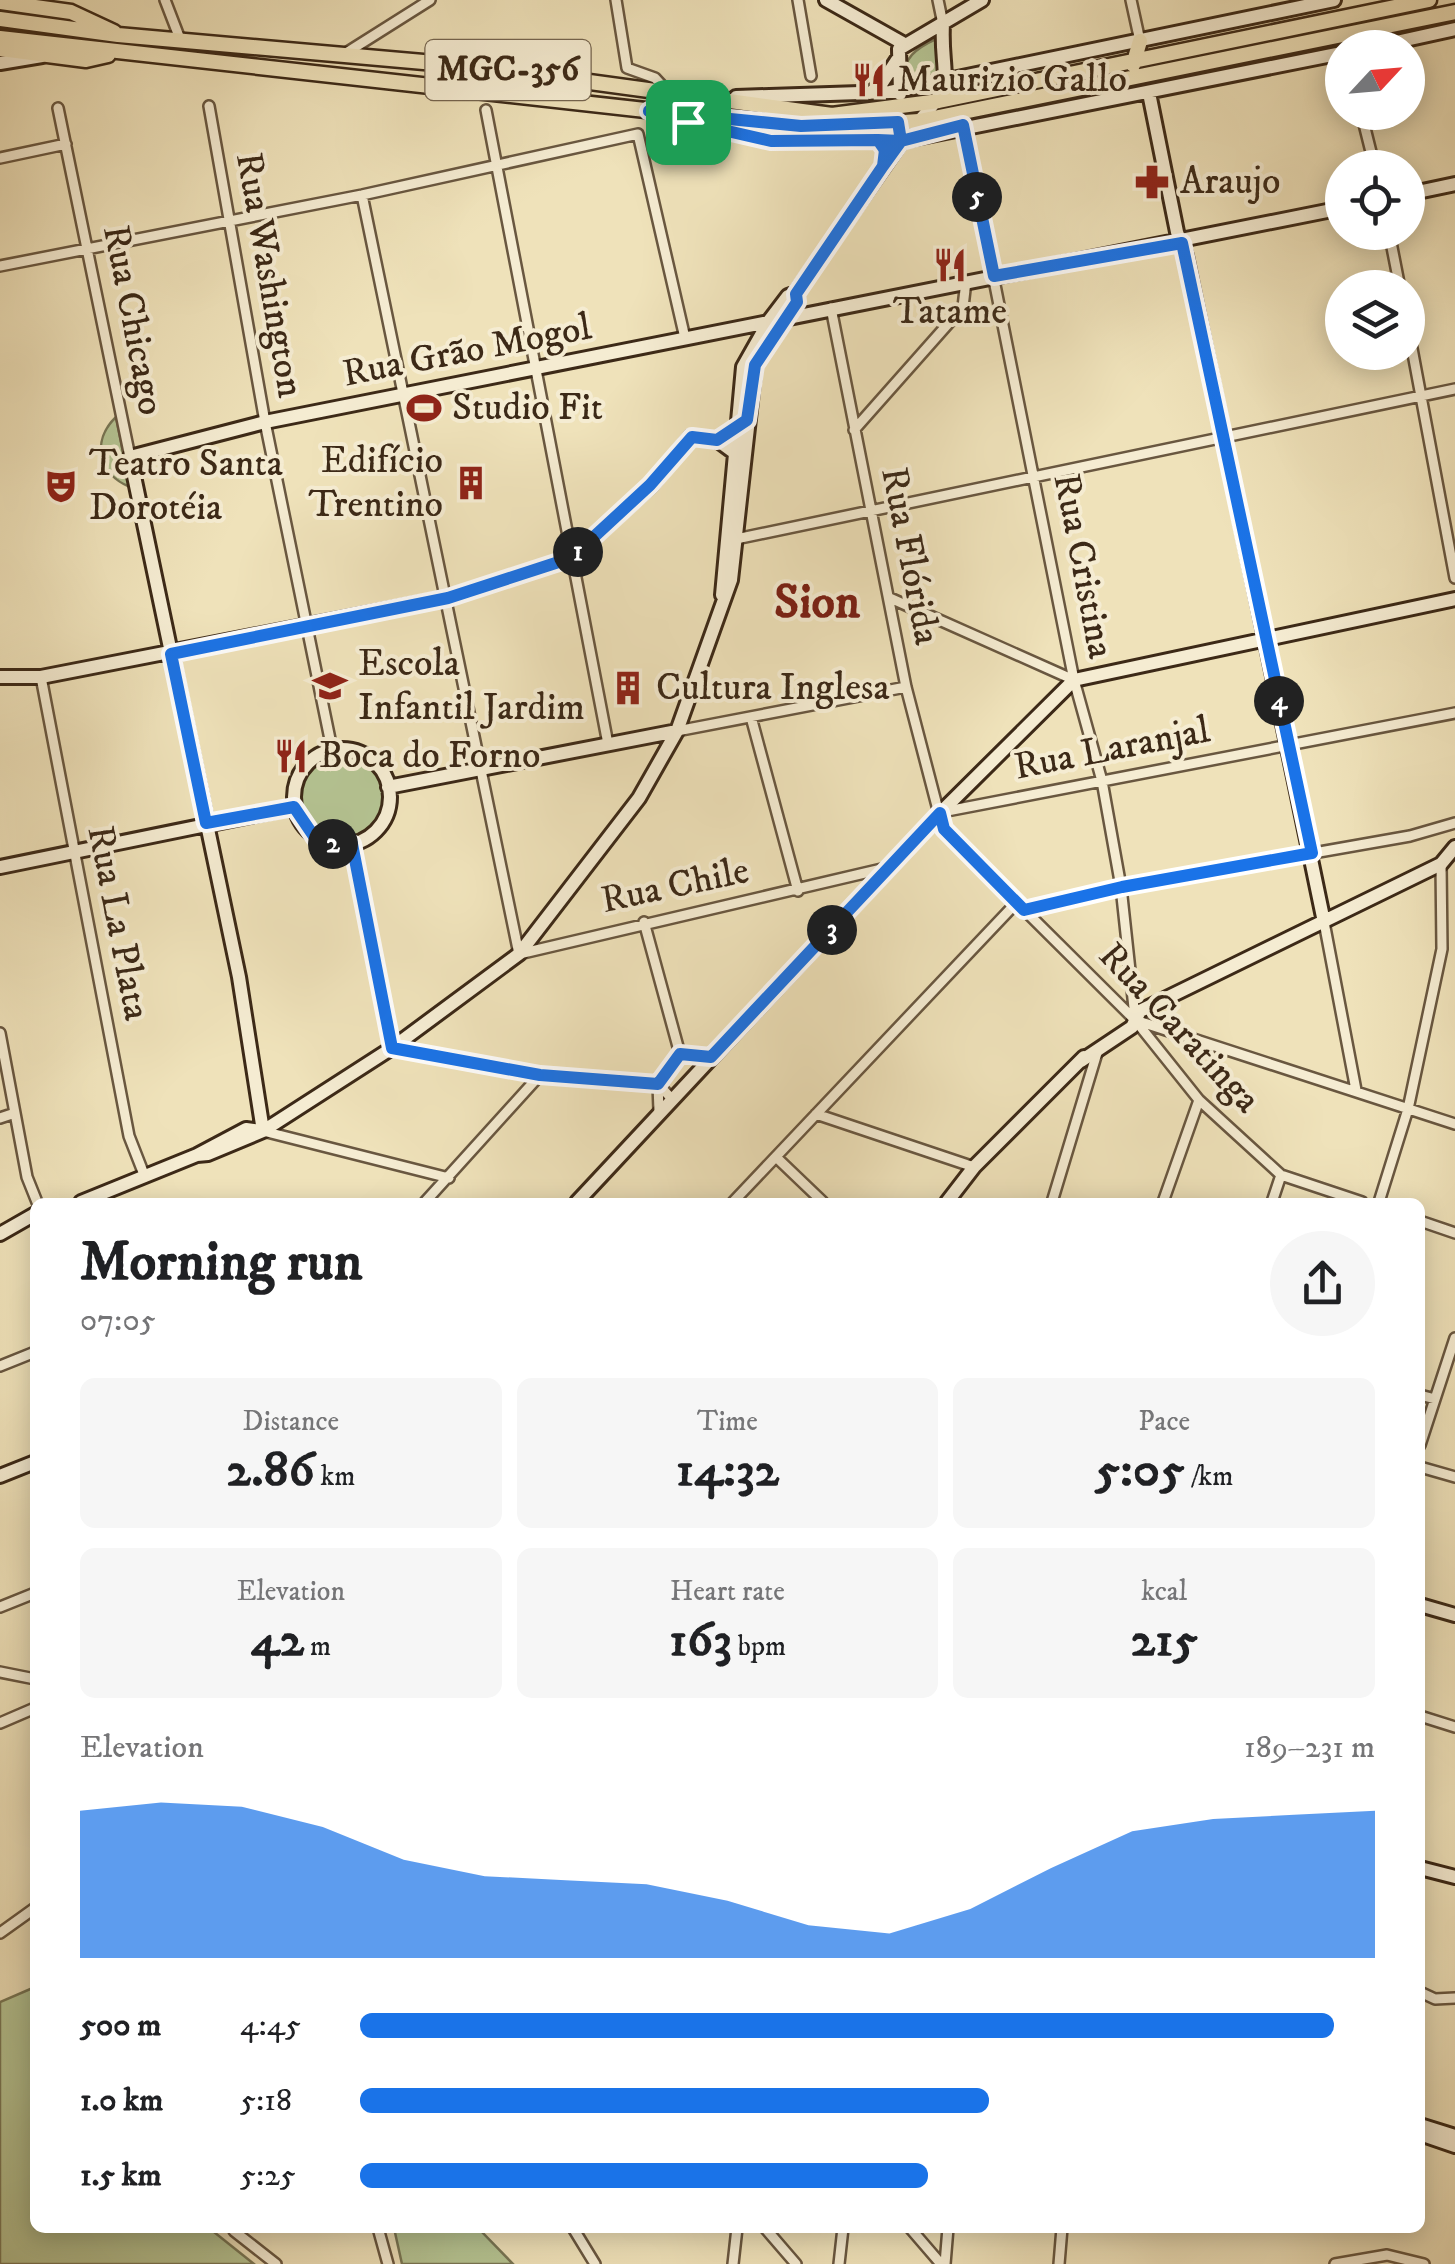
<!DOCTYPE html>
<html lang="en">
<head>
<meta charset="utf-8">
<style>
	body { margin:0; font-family:"IM FELL DW Pica",serif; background:#f6f6f6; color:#202124; height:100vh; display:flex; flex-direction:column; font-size:38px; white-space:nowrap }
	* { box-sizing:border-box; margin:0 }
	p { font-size:32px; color:#757577 }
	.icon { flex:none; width:55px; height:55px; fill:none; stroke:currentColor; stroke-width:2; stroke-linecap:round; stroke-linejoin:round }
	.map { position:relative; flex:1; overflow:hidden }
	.details { position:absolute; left:30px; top:1198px; width:1395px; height:1035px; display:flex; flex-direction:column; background:#fff; border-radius:15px; box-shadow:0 5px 25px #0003 }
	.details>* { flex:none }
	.needle { width:65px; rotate:64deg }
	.fabs { position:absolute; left:1325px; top:30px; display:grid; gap:20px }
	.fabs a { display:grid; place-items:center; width:100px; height:100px; border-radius:50%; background:#fff; box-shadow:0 5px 25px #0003; font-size:50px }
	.pin { position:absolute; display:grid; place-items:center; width:85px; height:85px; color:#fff; margin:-42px; border-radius:20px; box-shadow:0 5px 15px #0006 }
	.km { position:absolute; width:50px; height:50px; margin:-25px; border-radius:50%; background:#222; color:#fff; font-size:28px; line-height:50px; text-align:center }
	.round { display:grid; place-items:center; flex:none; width:105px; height:105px; border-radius:52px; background:#f6f6f6 }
	.head { display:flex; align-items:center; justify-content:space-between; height:170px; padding:0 50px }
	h1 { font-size:55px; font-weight:700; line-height:75px }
	.figures { display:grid; grid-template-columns:repeat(3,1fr); gap:15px; height:170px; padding:10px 50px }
	.figures div { display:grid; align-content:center; border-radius:15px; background:#f6f6f6; text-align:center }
	.figures b { font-size:50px; font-weight:700 }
	.figures small { font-size:28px; font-weight:400 }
	.figures p { font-size:28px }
	.chart { height:280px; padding:20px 50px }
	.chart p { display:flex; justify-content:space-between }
	.chart svg { width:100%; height:180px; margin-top:10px; fill:#1a73e8; opacity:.7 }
	ul { padding:0 50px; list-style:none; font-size:32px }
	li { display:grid; grid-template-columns:160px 120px 1fr; align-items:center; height:75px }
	li i { height:25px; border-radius:12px; background:#1a73e8 }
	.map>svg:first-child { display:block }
	.green { fill:#b5c493; stroke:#787655; stroke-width:2.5 }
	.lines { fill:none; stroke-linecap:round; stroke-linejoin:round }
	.street-casing { stroke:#695740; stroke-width:14 }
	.secondary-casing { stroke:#3c2917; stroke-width:18 }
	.primary-casing { stroke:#3c2917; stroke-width:19 }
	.street { stroke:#f5ecd2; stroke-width:9 }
	.secondary { stroke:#f5ecd2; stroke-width:12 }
	.primary { stroke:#efe2ba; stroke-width:14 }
	.route-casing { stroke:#fff; stroke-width:20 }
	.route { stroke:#1a73e8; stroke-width:12 }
	.labels { text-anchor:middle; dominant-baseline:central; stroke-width:8; stroke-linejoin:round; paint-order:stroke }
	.shield { fill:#f5ecd2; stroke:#74644f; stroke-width:2.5 }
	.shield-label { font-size:35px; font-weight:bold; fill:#3c2917 }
	.poi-label { font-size:38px; fill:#3c2917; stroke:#f5ecd2; text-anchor:start }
	.street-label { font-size:38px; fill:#3c2917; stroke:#f5ecd2 }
	.district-label { font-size:48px; font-weight:bold; fill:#7a1f14; stroke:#f5ecd2 }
</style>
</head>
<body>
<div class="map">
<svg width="1455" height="2264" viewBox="0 0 1455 2264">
	<rect width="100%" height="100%" fill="#efe2ba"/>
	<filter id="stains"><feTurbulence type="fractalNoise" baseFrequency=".002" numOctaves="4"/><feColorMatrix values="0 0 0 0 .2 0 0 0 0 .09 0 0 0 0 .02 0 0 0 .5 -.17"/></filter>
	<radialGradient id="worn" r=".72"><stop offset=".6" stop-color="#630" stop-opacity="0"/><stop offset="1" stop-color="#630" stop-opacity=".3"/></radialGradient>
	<!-- green -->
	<path class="green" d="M936 39 941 74 902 82C903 58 916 48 936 39Z
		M116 417 130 487C98 474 91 441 116 417Z
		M299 797a43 43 0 1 1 86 0a43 43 0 1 1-86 0Z
		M35 1987V2228H209L254 2264H0V2002Z
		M394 2228H478L513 2264H402Z"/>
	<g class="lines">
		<!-- street casing -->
		<g class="street-casing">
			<path id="street" d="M165 0 180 39
				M616 0 627 68 655 78 667 91
				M798 0 811 76
				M938 0 943 24
				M1131 0 1140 41
				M346 53 430 0
				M209 106 265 422 332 749
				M58 108 130 457
				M486 110 608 744
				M1361 112 1375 168
				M963 125 1074 680 1102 781 1121 887 1135 1017
				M0 158 66 144
				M362 195 519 954 886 868
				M1389 232 1400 288
				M0 266 362 195 638 134 685 338
				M831 308 906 687 943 829 1135 1020 1199 1100 1281 1175 1362 1202
				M1408 327 1455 578
				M854 430 963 307 966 281
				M736 539 1455 389
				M890 598 1074 680
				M41 677 129 1136 145 1177
				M751 717 798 891
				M677 731 906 687
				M942 812 1455 713
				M352 844 392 1048 540 1075 658 1084 671 1098
				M1025 910 1121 887 1410 836 1455 823
				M644 922 680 1054 658 1084
				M1324 922 1356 1090
				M1135 1020 1455 1124
				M0 1033 27 1177 37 1202
				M680 1054 711 1057
				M658 1084 659 1111
				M816 1114 974 1167
				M0 1118 15 1113
				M263 1131 449 1178
				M776 1157 823 1202
				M425 1202 540 1075
				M733 1202 1017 902
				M1052 1202 1097 1053
				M1163 1202 1199 1100
				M1272 1202 1281 1175
				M1379 1202 1408 1109 1442 949 1441 864
				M1420 1221 1455 1233
				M0 1366 35 1352
				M1420 1395 1435 1399
				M1420 1445 1455 1338
				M1420 1467 1455 1477
				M0 1607 35 1593
				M0 1672 35 1679
				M1420 1716 1455 1727
				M0 1723 35 1708
				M0 1933 35 1908
				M1420 1992 1435 1999 1455 1998
				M378 2228 388 2264
				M573 2228 595 2264
				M765 2228 796 2264
				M910 2228 941 2264
				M234 2231 276 2264
				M733 2264 737 2228
				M839 2264 843 2228
				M945 2264 948 2228
				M1059 2264 1062 2228
				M1335 2264 1387 2255 1424 2264"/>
		</g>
		<!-- secondary casing -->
		<g class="secondary-casing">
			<path id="secondary" d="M826 0 906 45
				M1369 48 1455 29
				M899 49 982 0
				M899 49 900 94
				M0 63 42 56
				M870 93 880 86 897 60
				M1149 93 1177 232 1186 256 1324 922
				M736 97 890 92 1334 0
				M672 117 771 141H901L1342 53
				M916 124C959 80 940 77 943 24
				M1408 194 1455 184
				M722 595 743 367 769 321 788 296 796 293 903 139
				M0 677H41L447 598 571 558 651 485 691 437 717 440 732 451
				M294 797a48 48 0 1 1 96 0a48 48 0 1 1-96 0Z
				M388 787 677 731
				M0 867 294 807
				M1081 1061 1132 1027 1140 1011 1441 864 1455 847
				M263 1131 239 977 130 457 265 422 1342 208
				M197 1155 208 1154 263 1131 392 1048 519 954 639 798 677 731 731 580 755 365 797 302 796 293
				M81 1202 197 1155 246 1129 261 1131
				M577 1202 940 813 1074 680 1455 599
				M947 1202 974 1167 1084 1057
				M0 1234 35 1214
				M0 1476 35 1462
				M1420 1605 1455 1615
				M1420 1868 1455 1877
				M1420 2125 1455 2136
				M1420 2134 1455 2146"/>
		</g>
		<!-- primary casing -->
		<g class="primary-casing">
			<path id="primary" d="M0 2 71 12 114 32
				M0 19 118 35 480 67 832 115 939 101 1429 0
				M0 38 753 122 832 127 919 121 1455 12
				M0 49 86 60 108 55
				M1133 65 1140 41"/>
		</g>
		<!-- street -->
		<use href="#street" class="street"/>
		<!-- secondary -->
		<use href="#secondary" class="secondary"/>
		<!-- primary -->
		<use href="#primary" class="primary"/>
	</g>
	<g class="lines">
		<!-- route casing -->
		<g class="route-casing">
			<path id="route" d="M688 122 771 141 878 140 885 150 883 166 796 294 797 302 755 365 747 420 717 440 692 437 650 485 571 558 448 598 171 654 206 823 294 807 315 838 352 844 392 1048 540 1075 658 1084 680 1054 711 1057 940 813 944 829 1024 910 1122 887 1312 853 1182 243 994 276 963 125 901 141 878 140C887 148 885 154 883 166L901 141 898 122 801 126 649 111 688 122"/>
		</g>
		<!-- route -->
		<use href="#route" class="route"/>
	</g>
	<!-- icons -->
	<defs>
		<g id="restaurant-bare" transform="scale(2.7)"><path d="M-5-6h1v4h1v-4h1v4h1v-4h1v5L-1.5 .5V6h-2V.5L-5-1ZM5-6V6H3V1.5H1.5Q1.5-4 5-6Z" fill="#8f2418" stroke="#f5ecd2" stroke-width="2.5" paint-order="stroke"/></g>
		<g id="pharmacy-bare" transform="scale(2.7)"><path d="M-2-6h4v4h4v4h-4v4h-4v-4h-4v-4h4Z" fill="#8f2418" stroke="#f5ecd2" stroke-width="2.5" paint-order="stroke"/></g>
		<g id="stadium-bare" transform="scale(2.7)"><path d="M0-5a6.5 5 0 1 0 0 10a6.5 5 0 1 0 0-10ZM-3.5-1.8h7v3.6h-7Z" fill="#8f2418" stroke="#f5ecd2" stroke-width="2.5" paint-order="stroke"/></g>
		<g id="building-bare" transform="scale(2.7)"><path d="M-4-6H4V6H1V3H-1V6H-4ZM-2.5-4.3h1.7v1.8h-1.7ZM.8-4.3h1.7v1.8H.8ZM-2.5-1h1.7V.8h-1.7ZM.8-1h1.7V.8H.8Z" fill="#8f2418" stroke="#f5ecd2" stroke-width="2.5" paint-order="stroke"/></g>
		<g id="theatre-bare" transform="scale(2.7)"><path d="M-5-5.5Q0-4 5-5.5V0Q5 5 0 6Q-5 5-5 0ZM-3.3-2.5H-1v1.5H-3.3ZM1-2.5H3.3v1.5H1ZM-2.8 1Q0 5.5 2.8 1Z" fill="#8f2418" stroke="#f5ecd2" stroke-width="2.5" paint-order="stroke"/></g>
		<g id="school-bare" transform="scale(2.7)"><path d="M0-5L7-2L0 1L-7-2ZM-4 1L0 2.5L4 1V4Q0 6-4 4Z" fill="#8f2418" stroke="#f5ecd2" stroke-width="2.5" paint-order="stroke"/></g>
	</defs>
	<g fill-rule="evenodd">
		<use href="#restaurant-bare" x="869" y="80"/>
		<use href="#pharmacy-bare" x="1152" y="182"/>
		<use href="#restaurant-bare" x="950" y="265"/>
		<use href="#stadium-bare" x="424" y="408"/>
		<use href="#building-bare" x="471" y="483"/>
		<use href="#theatre-bare" x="61" y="486"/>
		<use href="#school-bare" x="330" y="686"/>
		<use href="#building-bare" x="628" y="688"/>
		<use href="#restaurant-bare" x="291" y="756"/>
	</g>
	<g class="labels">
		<!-- shield labels -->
		<rect class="shield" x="425.5" y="40" width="165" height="60" rx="8"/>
		<g class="shield-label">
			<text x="508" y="70">MGC-356</text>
		</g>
		<!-- poi labels -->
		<g class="poi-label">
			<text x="897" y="80">Maurizio Gallo</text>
			<text x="1180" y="182">Araujo</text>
			<text x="950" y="312" text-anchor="middle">Tatame</text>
			<text x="452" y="408">Studio Fit</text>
			<text x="443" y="461" text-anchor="end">Edifício<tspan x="443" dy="44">Trentino</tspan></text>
			<text x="89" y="464">Teatro Santa<tspan x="89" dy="44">Dorotéia</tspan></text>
			<text x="358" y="664">Escola<tspan x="358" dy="44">Infantil Jardim</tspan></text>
			<text x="656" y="688">Cultura Inglesa</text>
			<text x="319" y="756">Boca do Forno</text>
		</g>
		<!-- street labels -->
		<g class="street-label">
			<text transform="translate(269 275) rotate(80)">Rua Washington</text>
			<text transform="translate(133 320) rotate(79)">Rua Chicago</text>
			<text transform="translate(467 351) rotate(-11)">Rua Grão Mogol</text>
			<text transform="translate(910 556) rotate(79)">Rua Flórida</text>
			<text transform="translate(1083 566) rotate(79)">Rua Cristina</text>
			<text transform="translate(1112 749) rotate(-11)">Rua Laranjal</text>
			<text transform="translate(675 886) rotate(-12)">Rua Chile</text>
			<text transform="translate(118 923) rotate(79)">Rua La Plata</text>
			<text transform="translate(1179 1028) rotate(47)">Rua Caratinga</text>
		</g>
		<!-- district labels -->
		<g class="district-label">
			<text x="817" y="603">Sion</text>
		</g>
	</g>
	<rect width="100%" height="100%" filter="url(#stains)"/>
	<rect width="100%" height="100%" fill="url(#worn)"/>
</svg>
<div class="fabs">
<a><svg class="needle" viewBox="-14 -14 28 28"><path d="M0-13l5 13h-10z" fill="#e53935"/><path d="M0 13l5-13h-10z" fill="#757577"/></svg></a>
<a><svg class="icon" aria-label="locate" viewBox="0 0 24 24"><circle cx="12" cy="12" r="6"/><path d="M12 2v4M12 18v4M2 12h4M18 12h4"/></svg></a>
<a><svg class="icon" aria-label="layers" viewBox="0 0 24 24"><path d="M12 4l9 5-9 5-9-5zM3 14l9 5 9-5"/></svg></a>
</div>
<div class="pin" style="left:688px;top:122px;background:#1e9e55"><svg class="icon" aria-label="arrive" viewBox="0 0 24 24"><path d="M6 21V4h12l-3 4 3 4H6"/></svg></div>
<b class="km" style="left:578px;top:552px">1</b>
<b class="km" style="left:333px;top:844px">2</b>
<b class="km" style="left:832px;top:930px">3</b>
<b class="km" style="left:1279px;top:701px">4</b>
<b class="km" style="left:977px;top:197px">5</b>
<section class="details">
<div class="head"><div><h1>Morning run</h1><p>07:05</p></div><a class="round"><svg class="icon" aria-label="share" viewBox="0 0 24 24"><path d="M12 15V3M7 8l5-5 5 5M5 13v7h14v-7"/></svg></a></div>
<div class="figures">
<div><p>Distance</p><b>2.86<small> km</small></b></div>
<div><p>Time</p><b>14:32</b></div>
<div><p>Pace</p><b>5:05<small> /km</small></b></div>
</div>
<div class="figures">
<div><p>Elevation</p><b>42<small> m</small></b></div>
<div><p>Heart rate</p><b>163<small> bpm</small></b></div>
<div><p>kcal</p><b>215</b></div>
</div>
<div class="chart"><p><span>Elevation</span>189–231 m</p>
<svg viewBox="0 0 160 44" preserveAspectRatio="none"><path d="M0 44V8L10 6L20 7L30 12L40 20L50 24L60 25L70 26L80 30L90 36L100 38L110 32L120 22L130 13L140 10L150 9L160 8V44z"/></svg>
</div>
<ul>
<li><b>500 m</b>4:45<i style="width:96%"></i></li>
<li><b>1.0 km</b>5:18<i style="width:62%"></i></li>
<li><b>1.5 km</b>5:25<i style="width:56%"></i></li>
</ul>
</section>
</div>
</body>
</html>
